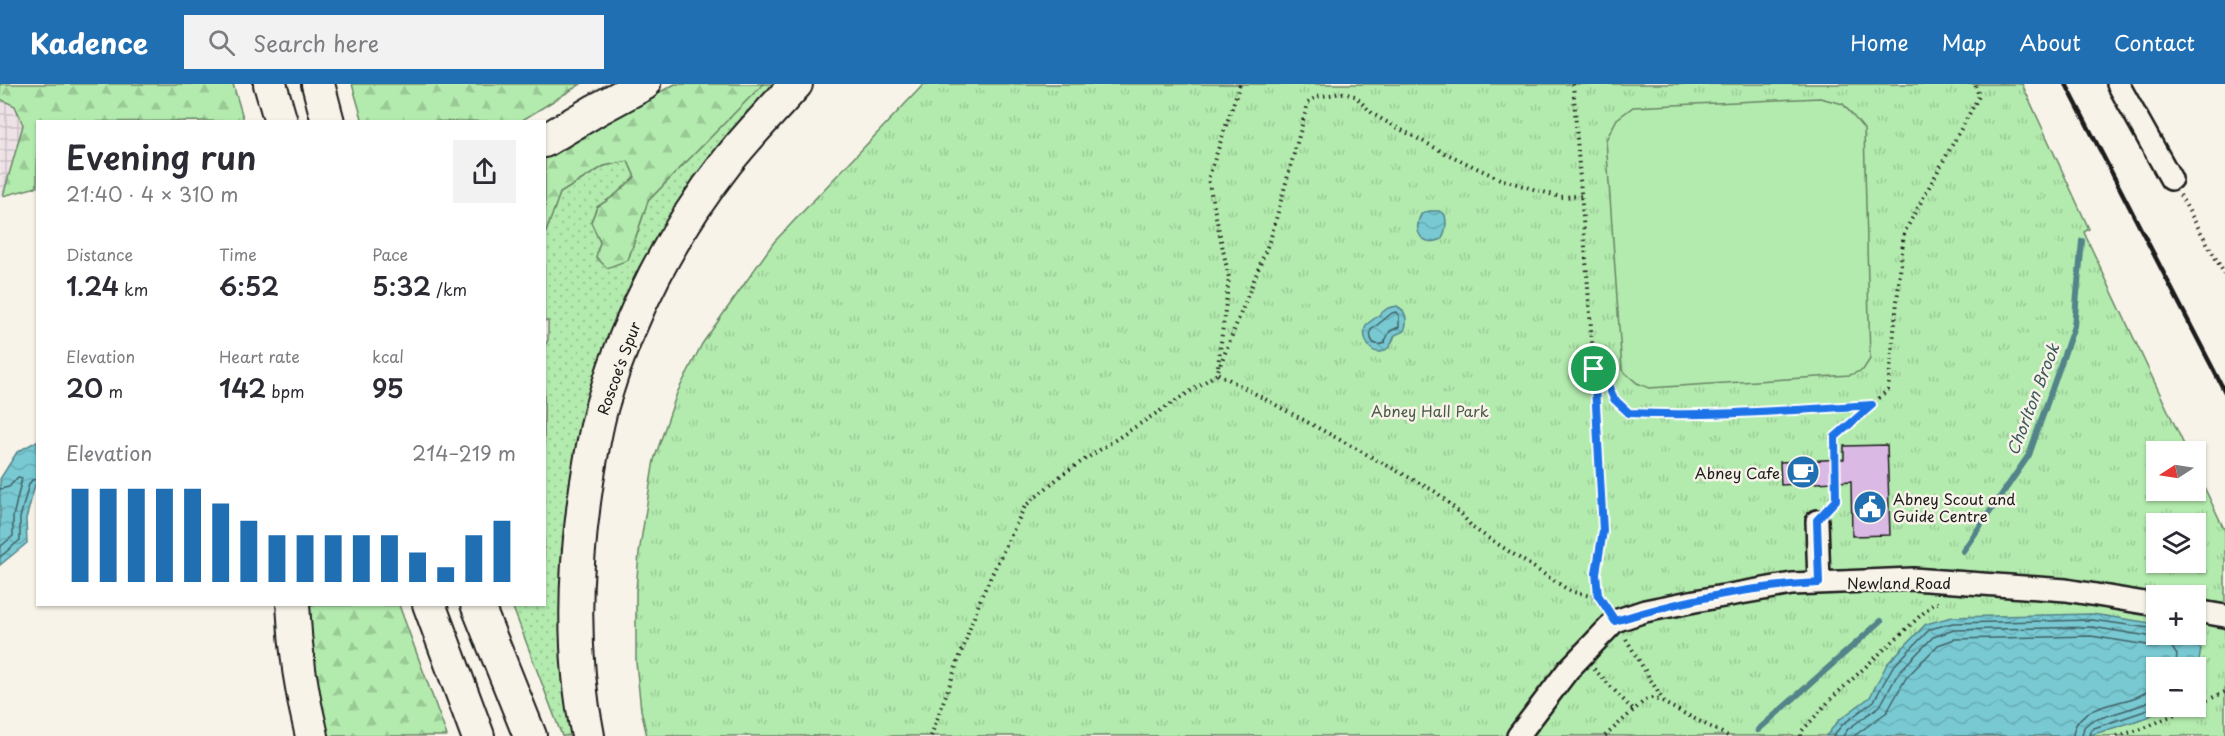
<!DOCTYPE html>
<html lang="en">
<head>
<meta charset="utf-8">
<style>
	body { margin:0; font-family:"Playpen Sans",sans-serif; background:#f2f2f3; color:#2b2b33; height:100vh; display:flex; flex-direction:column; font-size:22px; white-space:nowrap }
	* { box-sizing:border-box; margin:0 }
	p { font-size:20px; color:#7c7c81 }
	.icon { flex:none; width:33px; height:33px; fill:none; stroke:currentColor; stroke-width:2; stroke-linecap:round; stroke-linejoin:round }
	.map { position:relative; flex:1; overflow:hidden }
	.side { position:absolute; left:36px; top:36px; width:510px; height:486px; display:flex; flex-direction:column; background:#fff; border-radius:0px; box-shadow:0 2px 4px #0004 }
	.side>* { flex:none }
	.needle { width:39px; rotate:258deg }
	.buttons { position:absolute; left:2146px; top:357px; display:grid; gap:12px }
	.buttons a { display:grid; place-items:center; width:60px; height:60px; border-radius:0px; background:#fff; box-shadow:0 2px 4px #0004; font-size:30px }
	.pin { position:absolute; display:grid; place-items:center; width:51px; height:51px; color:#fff; margin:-26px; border:3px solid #fff; border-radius:50%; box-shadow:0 2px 6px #0007 }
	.round { display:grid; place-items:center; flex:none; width:63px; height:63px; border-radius:0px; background:#f2f2f3 }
	.headline { display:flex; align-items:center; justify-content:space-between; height:102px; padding:0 30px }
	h1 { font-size:33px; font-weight:600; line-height:45px }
	.stats { display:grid; grid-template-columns:repeat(3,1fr); gap:9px; height:102px; padding:6px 30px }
	.stats div { display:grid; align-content:center }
	.stats b { font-size:26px; font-weight:600 }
	.stats small { font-size:16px; font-weight:400 }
	.stats p { font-size:16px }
	.chart { height:168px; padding:12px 30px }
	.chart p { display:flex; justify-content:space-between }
	.chart svg { width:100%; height:108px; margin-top:6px; stroke:#1f6fb2; stroke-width:6 }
	header { display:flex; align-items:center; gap:36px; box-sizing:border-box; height:84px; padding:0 30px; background:#1f6fb2; color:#fff }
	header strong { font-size:28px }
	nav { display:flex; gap:33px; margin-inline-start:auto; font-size:21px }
	.search { width:420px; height:54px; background:#f2f2f3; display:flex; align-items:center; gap:15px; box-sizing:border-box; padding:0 21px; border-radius:0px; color:#7c7c81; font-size:22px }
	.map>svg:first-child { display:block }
	.industrial { fill:url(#industrial-grid) }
	.grass { fill:url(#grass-dots); stroke:#688465; stroke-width:1.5 }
	.forest { fill:url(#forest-firs); stroke:#688465; stroke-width:1.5 }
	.park { fill:url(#park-tufts); stroke:#688465; stroke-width:1.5; fill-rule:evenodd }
	.garden { fill:#b3ebae; stroke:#688465; stroke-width:1.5 }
	.water { fill:url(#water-waves); stroke:#538489; stroke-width:1.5 }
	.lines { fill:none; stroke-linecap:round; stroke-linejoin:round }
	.shore { stroke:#416165; stroke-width:1.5 }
	.stream { stroke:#538489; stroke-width:6 }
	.building { fill:#dbb9e5; stroke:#1c1c1c; stroke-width:1.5 }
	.minor-casing { stroke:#1c1c1c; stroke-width:26 }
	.highway-casing { stroke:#1c1c1c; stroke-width:36 }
	.path { stroke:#1c1c1c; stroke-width:4; stroke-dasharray:1.5 4.5; stroke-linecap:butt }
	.minor { stroke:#f7f3e8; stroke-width:21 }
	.highway { stroke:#f7f3e8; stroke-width:32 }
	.rail { stroke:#1c1c1c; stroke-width:4.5 }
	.route-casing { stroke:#fff; stroke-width:12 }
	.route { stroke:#1a73e8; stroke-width:8 }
	.labels { text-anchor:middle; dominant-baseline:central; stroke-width:5; stroke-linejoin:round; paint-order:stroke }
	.street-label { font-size:15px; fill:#1c1c1c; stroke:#f7f3e8 }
	.park-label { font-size:15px; fill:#495a48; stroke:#f7f3e8 }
	.poi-label { font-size:15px; fill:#1c1c1c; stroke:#f7f3e8; text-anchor:end }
	.water-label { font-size:16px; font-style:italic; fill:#3c595c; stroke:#f7f3e8 }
</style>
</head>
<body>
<header>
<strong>Kadence</strong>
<div class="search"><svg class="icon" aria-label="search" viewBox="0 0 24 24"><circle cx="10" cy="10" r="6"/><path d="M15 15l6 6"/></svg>Search here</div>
<nav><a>Home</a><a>Map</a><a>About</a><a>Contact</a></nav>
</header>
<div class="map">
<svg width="2225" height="652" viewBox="0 0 2225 652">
	<defs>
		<pattern id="industrial-grid" width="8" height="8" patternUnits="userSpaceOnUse" patternTransform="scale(1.5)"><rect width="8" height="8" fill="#efe2e7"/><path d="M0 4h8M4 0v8" fill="none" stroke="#ccc1c6"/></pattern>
		<pattern id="grass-dots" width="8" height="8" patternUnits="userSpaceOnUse" patternTransform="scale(1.5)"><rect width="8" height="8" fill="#b3ebae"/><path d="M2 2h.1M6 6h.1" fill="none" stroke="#99c995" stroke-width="1.8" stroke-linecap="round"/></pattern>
		<pattern id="forest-firs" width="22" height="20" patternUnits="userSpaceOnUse" patternTransform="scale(1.5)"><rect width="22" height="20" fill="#b3ebae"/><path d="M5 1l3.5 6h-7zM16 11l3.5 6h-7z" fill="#99c995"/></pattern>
		<pattern id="park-tufts" width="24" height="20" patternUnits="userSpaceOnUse" patternTransform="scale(1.5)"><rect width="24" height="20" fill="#b3ebae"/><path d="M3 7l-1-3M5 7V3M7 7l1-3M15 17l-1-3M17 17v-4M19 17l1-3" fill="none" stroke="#99c995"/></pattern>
		<pattern id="water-waves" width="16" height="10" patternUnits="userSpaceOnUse" patternTransform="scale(1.5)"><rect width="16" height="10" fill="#78c9d2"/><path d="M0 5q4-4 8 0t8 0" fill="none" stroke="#67acb4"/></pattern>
	</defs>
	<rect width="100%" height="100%" fill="#f7f3e8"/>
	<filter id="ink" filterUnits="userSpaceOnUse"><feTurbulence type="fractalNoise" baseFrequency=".0167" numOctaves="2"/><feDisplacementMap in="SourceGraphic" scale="12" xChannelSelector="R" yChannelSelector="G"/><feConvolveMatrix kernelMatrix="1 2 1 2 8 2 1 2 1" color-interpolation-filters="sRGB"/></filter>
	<g filter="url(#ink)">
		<!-- industrial -->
		<path class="industrial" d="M0 0 38 38 37 103 0 113Z"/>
		<!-- grass -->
		<path class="grass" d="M762 0H777L601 287 574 652H562L512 521 544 520V263L548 256V237H544V151L560 109 604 82 628 77 635 93 614 112 597 123 591 138 600 158 628 176 648 117Z"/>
		<!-- forest -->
		<path class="forest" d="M0 0H233L244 37 38 38 37 103 3 112 23 41 15 22 0 15Z
			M352 0H581L521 37 363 38Z
			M675 0H763L648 117 628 176 607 184 596 173 600 158 591 138 597 123 614 112 635 93 628 77 604 82 560 109 545 151V75L578 52Z
			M306 521H399L447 652H324L313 602Z"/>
		<!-- park -->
		<path class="park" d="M924 0H2022L2089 145 2084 148 2087 155 2187 367 2157 368V406H2196V386L2225 447V652H647L641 626 636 578V507L639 469 654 376 677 309 702 260 774 158ZM2157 440H2196V478H2157ZM2157 512H2196V550H2157ZM2157 584H2196V622H2157Z"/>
		<!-- garden -->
		<path class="garden" d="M1820 14 1843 20 1864 45 1870 275 1863 286 1850 291 1649 304 1637 299 1622 286 1606 56 1617 35 1633 23Z"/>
		<!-- water -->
		<path class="water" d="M1430 127H1439L1445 131C1447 140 1446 146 1442 155 1422 164 1411 147 1422 129Z
			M1397 222C1407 228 1408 237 1404 247L1395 251C1393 256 1392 260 1388 264 1373 277 1360 255 1366 241L1388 224Z
			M37 357V399L35 401 26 435 27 459 0 481V395L17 368Z
			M2092 530 2157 540V550L2190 551 2201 565 2196 594V584H2157V622L2165 623 2148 633 2088 652H1826L1839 636 1870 613 1887 580 1926 540 1952 533Z"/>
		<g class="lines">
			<!-- shore -->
			<path class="shore" d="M1396 228 1399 232V243L1390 247 1384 259C1373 264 1369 255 1371 246L1392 229Z
				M0 405 9 403 18 393 22 394 13 433V452L0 463
				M0 473 20 456V434L29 400 32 396 38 395
				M1833 652 1843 640 1874 617 1892 584 1930 545 1953 539 2092 536 2157 545
				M1843 652 1848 645 1880 622 1899 588 1933 553 1954 546 2092 543 2154 553 2163 550
				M1854 652 1887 628 1906 594 1938 561 1955 555 2091 552 2153 562 2169 559 2177 571 2175 584
				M2073 652C2075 622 2115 621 2136 613 2144 610 2150 605 2157 602
				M2082 652 2084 643 2091 637 2142 621 2157 612
				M2090 652 2091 647 2094 644 2145 627 2157 620"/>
			<!-- stream -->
			<path class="stream" d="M1963 467 2029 371 2074 242 2082 157
				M1758 646 1881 537"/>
		</g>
		<!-- building -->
		<path class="building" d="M1887 361 1890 451 1852 452 1851 397 1781 401 1780 378 1844 375V362Z"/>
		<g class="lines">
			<!-- minor casing -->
			<g class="minor-casing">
				<path id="minor" d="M2118 0 2171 95
					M1817 437 1819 499
					M2196 527 2225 532
					M1518 652 1568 586 1615 537 1645 527 1695 517 1792 500 1913 495 2066 506 2157 521"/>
			</g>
			<!-- highway casing -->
			<g class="highway-casing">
				<path id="highway" d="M270 0 281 38
					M318 0 328 38
					M544 57 596 26 644 0
					M293 520C295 565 301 608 312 652
					M429 520 478 652
					M477 520 530 652
					M588 652C571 570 574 486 586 404 591 374 595 343 604 315 629 231 673 147 727 78 748 51 773 26 796 0"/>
			</g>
			<!-- path -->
			<path class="path" d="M1573 0 1594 285 1603 447 1596 489 1598 511 1604 521
				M2180 111 2225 191
				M1581 112 1560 113 1500 95 1443 68 1383 36 1373 30 1355 12 1343 9 1316 13 1308 19 1271 153 1217 289 1436 408 1462 431 1473 444 1570 507 1590 512 1598 511
				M1218 282 1229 194 1208 95 1240 0
				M1594 285 1601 284 1614 315 1629 329C1709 334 1790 326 1871 321
				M1829 424 1836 416 1835 353 1888 306 1904 149 1979 12 1975 0
				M1626 555 1664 618
				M1594 585 1634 627
				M2196 621 2225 608
				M931 652 982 511 1025 422 1064 389 1217 290
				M1605 652 1645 616 1652 614 1658 616 1728 652
				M1801 652V648L1831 615 1934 519H1938
				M2117 652 2142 645 2193 622"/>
			<!-- minor -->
			<use href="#minor" class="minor"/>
			<!-- highway -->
			<use href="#highway" class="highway"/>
			<!-- rail -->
			<path class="rail" d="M2066 0 2225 308"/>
		</g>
	</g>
	<g class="lines" filter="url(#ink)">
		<!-- route casing -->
		<g class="route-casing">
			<path id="route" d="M1601 284 1614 315 1629 329C1710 333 1791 326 1872 321L1835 353 1836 416 1817 436 1819 499C1751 502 1680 517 1615 537L1598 511 1596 489 1603 447 1594 285Z"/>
		</g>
		<!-- route -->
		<use href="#route" class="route"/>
	</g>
	<!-- icons -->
	<defs>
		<g id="cafe-disc" transform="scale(1.725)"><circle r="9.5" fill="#1f6fb2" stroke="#f7f3e8"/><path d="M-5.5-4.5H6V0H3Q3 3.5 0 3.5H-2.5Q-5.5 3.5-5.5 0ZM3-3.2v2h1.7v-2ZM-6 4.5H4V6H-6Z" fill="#fff"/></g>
		<g id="civic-disc" transform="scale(1.725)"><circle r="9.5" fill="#1f6fb2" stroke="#f7f3e8"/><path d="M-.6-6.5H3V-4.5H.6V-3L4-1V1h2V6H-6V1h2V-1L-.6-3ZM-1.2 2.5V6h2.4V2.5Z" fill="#fff"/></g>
	</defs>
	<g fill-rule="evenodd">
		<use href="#cafe-disc" x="1803" y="388"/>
		<use href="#civic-disc" x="1870" y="423"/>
	</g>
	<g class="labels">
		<!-- street labels -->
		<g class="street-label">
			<text transform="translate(618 284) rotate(-70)">Roscoe's Spur</text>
			<text x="1899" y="498">Newland Road</text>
		</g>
		<!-- park labels -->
		<g class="park-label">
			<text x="1430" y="326">Abney Hall Park</text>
		</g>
		<!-- poi labels -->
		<g class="poi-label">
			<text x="1780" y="388">Abney Cafe</text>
			<text x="1893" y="414" text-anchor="start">Abney Scout and<tspan x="1893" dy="17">Guide Centre</tspan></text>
		</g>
		<!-- water labels -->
		<g class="water-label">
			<text transform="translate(2032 315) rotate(-69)">Chorlton Brook</text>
		</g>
	</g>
</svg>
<div class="buttons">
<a><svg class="needle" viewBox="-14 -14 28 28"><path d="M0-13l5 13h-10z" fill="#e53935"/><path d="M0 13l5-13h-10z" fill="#7c7c81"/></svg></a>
<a><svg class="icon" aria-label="layers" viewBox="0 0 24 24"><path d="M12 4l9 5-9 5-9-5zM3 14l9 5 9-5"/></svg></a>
<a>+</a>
<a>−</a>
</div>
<div class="pin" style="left:1594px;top:285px;background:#1e9e55"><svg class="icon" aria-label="arrive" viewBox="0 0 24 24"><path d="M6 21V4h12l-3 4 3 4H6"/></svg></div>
<section class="side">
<div class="headline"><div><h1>Evening run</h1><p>21:40 · 4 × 310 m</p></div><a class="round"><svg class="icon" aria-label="share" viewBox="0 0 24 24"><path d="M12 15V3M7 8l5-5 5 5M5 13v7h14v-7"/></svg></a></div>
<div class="stats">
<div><p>Distance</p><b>1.24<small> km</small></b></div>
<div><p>Time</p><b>6:52</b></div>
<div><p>Pace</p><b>5:32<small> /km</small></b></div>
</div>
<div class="stats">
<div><p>Elevation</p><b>20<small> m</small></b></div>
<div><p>Heart rate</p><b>142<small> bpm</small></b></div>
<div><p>kcal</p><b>95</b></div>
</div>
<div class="chart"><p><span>Elevation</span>214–219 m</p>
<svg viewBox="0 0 160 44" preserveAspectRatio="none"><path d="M5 44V6M15 44V6M25 44V6M35 44V6M45 44V6M55 44V12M65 44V19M75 44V25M85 44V25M95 44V25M105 44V25M115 44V25M125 44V32M135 44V38M145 44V25M155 44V19"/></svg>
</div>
</section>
</div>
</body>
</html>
